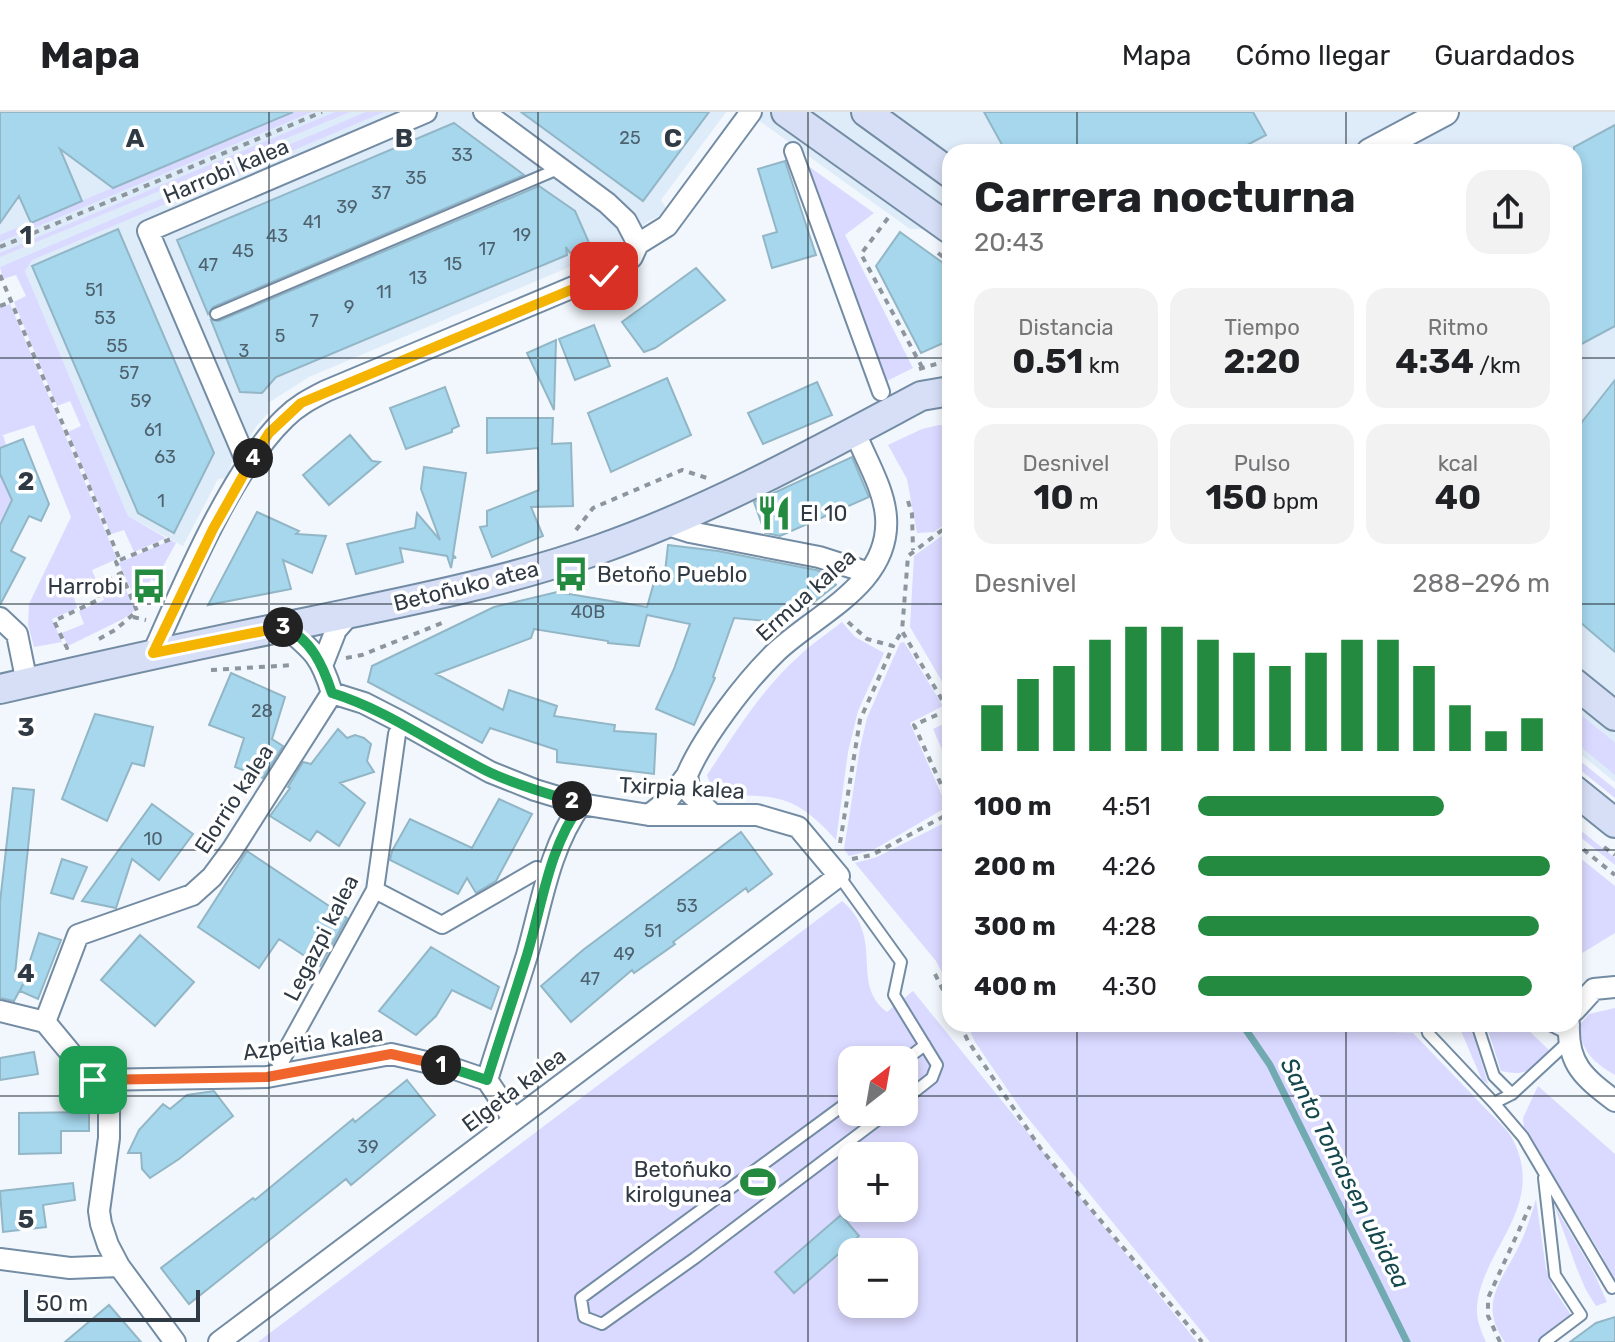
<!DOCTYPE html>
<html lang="es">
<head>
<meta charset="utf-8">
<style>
	body { margin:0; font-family:Rubik,sans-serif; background:#f2f2f2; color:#202124; height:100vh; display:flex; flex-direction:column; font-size:30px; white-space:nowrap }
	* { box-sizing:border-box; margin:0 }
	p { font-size:26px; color:#757577 }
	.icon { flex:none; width:44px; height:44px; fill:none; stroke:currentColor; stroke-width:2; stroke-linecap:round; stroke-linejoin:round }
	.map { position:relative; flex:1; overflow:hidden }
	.sheet { position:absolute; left:942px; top:32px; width:640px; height:888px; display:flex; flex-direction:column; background:#fff; border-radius:24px; box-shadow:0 4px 12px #0003 }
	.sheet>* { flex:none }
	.needle { width:52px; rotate:31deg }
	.tools { position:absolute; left:838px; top:934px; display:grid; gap:16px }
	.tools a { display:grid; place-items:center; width:80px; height:80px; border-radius:16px; background:#fff; box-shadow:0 4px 12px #0003; font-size:40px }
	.scale { position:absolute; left:24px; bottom:20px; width:176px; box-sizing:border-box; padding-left:8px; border:4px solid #303a44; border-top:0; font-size:22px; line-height:28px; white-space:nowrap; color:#303a44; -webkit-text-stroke:6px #fff; paint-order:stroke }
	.pin { position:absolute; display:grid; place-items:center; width:68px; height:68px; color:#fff; margin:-34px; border-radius:16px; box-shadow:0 4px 12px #0006 }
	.km { position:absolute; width:40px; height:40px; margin:-20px; border-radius:50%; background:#222; color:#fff; font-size:22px; line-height:40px; text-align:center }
	.round { display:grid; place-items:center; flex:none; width:84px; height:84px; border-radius:24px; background:#f2f2f2 }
	.summary { display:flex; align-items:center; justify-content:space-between; height:136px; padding:0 32px }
	h1 { font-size:44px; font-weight:700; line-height:60px }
	.metrics { display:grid; grid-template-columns:repeat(3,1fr); gap:12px; height:136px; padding:8px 32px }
	.metrics div { display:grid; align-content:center; border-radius:20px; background:#f2f2f2; text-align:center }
	.metrics b { font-size:34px; font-weight:700 }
	.metrics small { font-size:22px; font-weight:400 }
	.metrics p { font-size:22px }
	.chart { height:224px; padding:16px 32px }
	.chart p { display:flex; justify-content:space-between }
	.chart svg { width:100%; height:144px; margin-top:8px; stroke:#248a3f; stroke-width:6 }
	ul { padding:0 32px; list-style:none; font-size:26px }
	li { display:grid; grid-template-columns:128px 96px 1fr; align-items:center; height:60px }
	li i { height:20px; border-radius:10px; background:#248a3f }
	header { display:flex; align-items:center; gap:48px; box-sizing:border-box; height:112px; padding:0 40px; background:#fff; border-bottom:2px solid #e0e0e0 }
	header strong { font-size:38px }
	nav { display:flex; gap:44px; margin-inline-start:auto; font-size:28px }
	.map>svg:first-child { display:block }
	.built { fill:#deebf8 }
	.green { fill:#dad9ff; fill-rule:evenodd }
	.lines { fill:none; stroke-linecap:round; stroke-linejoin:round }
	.stream { stroke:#72aab2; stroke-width:7 }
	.building { fill:#a6d7ed; stroke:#92b6c6; stroke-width:2 }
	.service-casing { stroke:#738ca4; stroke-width:14 }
	.pedestrian-casing { stroke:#738ca4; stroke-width:20 }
	.minor-casing { stroke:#738ca4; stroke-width:24 }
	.tertiary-casing { stroke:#738ca4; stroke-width:30 }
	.secondary-casing { stroke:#738ca4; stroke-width:32 }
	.path { stroke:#8d959d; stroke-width:4; stroke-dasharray:6 6; stroke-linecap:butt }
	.service { stroke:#fff; stroke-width:10 }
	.pedestrian { stroke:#fff; stroke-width:16 }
	.minor { stroke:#fff; stroke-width:20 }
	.tertiary { stroke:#fff; stroke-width:26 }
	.secondary { stroke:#d6dff5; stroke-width:28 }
	.split-1-casing { stroke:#fff; stroke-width:16 }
	.split-2-casing { stroke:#fff; stroke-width:16 }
	.split-3-casing { stroke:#fff; stroke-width:16 }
	.split-4-casing { stroke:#fff; stroke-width:16 }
	.split-5-casing { stroke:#fff; stroke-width:16 }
	.split-1 { stroke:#f0652b; stroke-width:10 }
	.split-2 { stroke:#22a559; stroke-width:10 }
	.split-3 { stroke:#22a559; stroke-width:10 }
	.split-4 { stroke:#f5b400; stroke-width:10 }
	.split-5 { stroke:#f5b400; stroke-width:10 }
	.grid { fill:none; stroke:#303a44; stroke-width:2; stroke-opacity:0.55 }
	.labels { text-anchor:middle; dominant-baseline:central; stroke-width:7; stroke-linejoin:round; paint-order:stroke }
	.number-label { font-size:18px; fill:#4e616e }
	.street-label { font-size:22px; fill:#303a44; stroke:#fff }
	.poi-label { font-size:22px; fill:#303a44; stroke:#fff; text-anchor:start }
	.water-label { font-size:24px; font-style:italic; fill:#15484e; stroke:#fff }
	.grid-label { font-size:26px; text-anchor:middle; font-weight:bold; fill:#303a44; stroke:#fff; stroke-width:7; stroke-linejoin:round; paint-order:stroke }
</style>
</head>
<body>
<header>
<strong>Mapa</strong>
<nav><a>Mapa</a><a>Cómo llegar</a><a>Guardados</a></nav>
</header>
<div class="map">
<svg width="1615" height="1230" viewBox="0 0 1615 1230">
	<rect width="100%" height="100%" fill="#f1f7fc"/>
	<!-- built -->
	<path class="built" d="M0 0H726L661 88 666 96 660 104 650 108 608 140 600 152 594 154 586 148 309 265 268 291 269 300 256 315 231 352 227 366 218 367 183 434 128 404 20 147 0 155Z
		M747 0H1615V670L1574 637V40H950V135L924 117H910Z
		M1360 912H1462L1428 921 1393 920Z"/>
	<!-- green -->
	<path class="green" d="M294 0H312L0 130V123Z
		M335 0H350L0 145V141Z
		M366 0H384L32 148 25 159 128 404 166 426 134 440 124 418 111 422 68 320 81 314 70 289 57 294 14 190 26 184 16 163 3 167 0 155Z
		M804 51 874 101 845 123 913 256 885 270Z
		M10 192 117 447 92 458 97 471 73 482 77 496 52 507 62 530 34 535 28 513 29 492 71 405 34 313 3 323 6 333 0 336V196Z
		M939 313 950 314V409L934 420 917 421 907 367 888 333 922 317Z
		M0 362 12 388 0 413Z
		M950 418V583L910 515 914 444Z
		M171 428 176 431 155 469 151 467 137 491 119 451Z
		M120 465 135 498 123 507 68 534 62 521 84 512 79 499 104 488 100 475Z
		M842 510 855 525 884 541 858 599 848 640 836 728C793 680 775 684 714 683L707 663C734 623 761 578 798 545 811 532 827 522 842 510Z
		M904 530 943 594 910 611 947 695 873 738 849 744 844 737 860 636 867 606 900 531Z
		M1574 597 1615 631V663L1574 629Z
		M950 609V656L933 617Z
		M1574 644 1615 677V686L1574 653Z
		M950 708V876L936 849 855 751 877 745Z
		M1574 713 1615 746V753L1574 720Z
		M1574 741 1615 774V821L1574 846Z
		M842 789C886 826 849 871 887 900L913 879 1197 1230H258ZM852 948H904V1000H852ZM852 1044H904V1096H852ZM852 1140H904V1192H852Z
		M1615 896V963C1593 950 1582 940 1579 914L1589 902Z
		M967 912H1360L1393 920 1413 921C1437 946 1461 971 1485 996 1494 1006 1507 1016 1513 1028 1547 1095 1481 1138 1477 1195 1476 1207 1481 1219 1486 1230H1210L1023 1000 975 930Z
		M1458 912H1470L1488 972 1482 968Z
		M1486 912H1526L1527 917 1549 938C1532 957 1528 965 1501 959Z
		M1538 974 1615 1042V1171L1601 1142 1524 1016 1523 1006Z
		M1536 1087 1546 1157 1553 1176 1571 1203 1542 1225 1543 1230H1505C1478 1192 1501 1170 1518 1136 1526 1120 1531 1104 1536 1087Z
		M1554 1093 1594 1161 1607 1190 1596 1194 1586 1178 1577 1157Z"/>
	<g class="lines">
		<!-- stream -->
		<path class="stream" d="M1242 912 1270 953 1407 1230"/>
	</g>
	<!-- building -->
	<path class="building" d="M0 0H293L113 76 60 37 82 89 31 111 19 84 0 111Z
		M521 0H709L643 89Z
		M984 0H1253L1266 23 1234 40H1006Z
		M454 11 524 63 213 195 208 202 177 128Z
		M1615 13V214L1574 236V35Z
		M785 49 816 143 772 156 763 124 777 120 758 57Z
		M539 74 575 99 590 133 570 141 566 135 567 143 276 265 262 281 240 280 211 208 219 209Z
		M118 117 214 341 174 421 138 401 32 154Z
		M900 120 950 156V228L921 241 876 154Z
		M696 156 725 188 655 236 644 240 622 210Z
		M594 213 610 254 575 268 559 227Z
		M556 228 554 298 527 241Z
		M667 266 691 323 611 360 588 301Z
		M1615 268V540L1574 505V320Z
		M817 270 832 303 763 332 748 301Z
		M445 275 459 314 452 317V320L406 337 390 296Z
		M487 306H553L552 332 571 331 573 394 531 395 543 424 492 445 480 415 487 414V399L539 378 538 336 487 341Z
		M350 323 372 349 380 350 329 393 303 363Z
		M23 327 49 392 41 409 29 404 11 439 25 446 0 493V413L12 388 0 362V336Z
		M852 345 869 385 780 424 765 421 754 390Z
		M424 355 466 361 453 443 456 446 453 445 451 456 447 444 400 436 403 450 356 462 347 432 415 416 417 401 440 428 421 377Z
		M257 400 299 419 296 422 326 424 312 461 283 448 291 477 208 493Z
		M668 433 718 439 816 458 825 461 836 473 787 511 734 506 713 565 715 566 694 613 656 597 674 557 690 512 647 503 639 534 608 531V529L534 517 531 526 436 562 503 598 509 578 557 594 554 604 615 613 614 619 656 622 654 662 557 650V638L490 616 482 631 368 570 372 554 494 495 557 480 647 495 655 467 664 469Z
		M231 561 285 585 272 627 283 634 263 666 235 655 244 626 209 613Z
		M95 602 153 615 144 654 132 651 107 709 62 687Z
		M338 617 347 626 355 623 364 626 371 632 367 649 374 660 340 671 365 691 339 734 317 719 310 729 270 704 290 676 288 675 303 650 311 652Z
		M13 676 34 678 15 862 25 864 39 821 61 828 38 887 20 879 23 872 14 889 0 886V790Z
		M499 687 532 702 496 769 476 781 467 766 458 782 390 748 392 739 410 707 472 736Z
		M152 692 193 722 159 768 132 747 116 796 82 789Z
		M741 720 772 762 748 780 746 776 673 830 675 832 634 861 632 858 571 910 541 874 583 838Z
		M247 739 347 806 320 854 279 827 259 856 198 815Z
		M62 747 87 755 73 787 51 781Z
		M140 823 194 870 155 914 101 868Z
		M431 835 499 875 491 897 452 878 436 904 416 923 379 899Z
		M34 940 38 962 0 968V946Z
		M407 968 435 1003 351 1073 346 1067 189 1192 161 1156 253 1086 255 1088 353 1007 355 1010Z
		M214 979 233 1004 179 1047 150 1066 142 1057 141 1041H128L139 1018 163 992 170 997 187 983Z
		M89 1000V1019H61V1041L19 1042V1001Z
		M73 1071 75 1088 43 1093 46 1115 3 1120 0 1079Z
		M841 1103 859 1124 794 1181 775 1160Z
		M109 1193 141 1230H65Z
		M1615 1205V1230H1570L1596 1211Z"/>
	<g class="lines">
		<!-- service casing -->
		<g class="service-casing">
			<path id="service" d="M216 202 558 57
				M839 764 901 850 894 883 937 953 932 966 904 988
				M1426 912 1428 921 1494 991 1512 982
				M1477 912 1494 964 1512 982 1568 930
				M1548 912 1568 922
				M904 949 925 933
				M852 987 581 1186 584 1205 602 1212 695 1146 888 1000
				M1494 991 1523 1025 1612 1176
				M1544 1066 1555 1163 1581 1203 1545 1230"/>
		</g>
		<!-- pedestrian casing -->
		<g class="pedestrian-casing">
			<path id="pedestrian" d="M793 39 881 280
				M375 778 442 813 537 758
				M280 950 375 778 397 622"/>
		</g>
		<!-- minor casing -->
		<g class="minor-casing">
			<path id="minor" d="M484 0 607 91 626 109 638 132
				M248 353 148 119 426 0
				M665 412 690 420 819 445 869 461
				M0 506 17 522 27 571
				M153 541C184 472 231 358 285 306 297 294 310 287 326 279L621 155 632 145 638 132 667 114 751 0
				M323 551 336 518 350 502
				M712 702 690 681 687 663C703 625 746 569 776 540 817 501 891 472 886 405 884 376 865 346 855 320
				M649 703 668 688 687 663
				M0 899 45 910 93 968 109 998V1026L99 1099 101 1112 108 1133 119 1154 175 1230
				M1574 899 1594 877 1615 875
				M45 910 78 823 192 783 212 765 232 738 332 581C321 545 314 539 285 515
				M1569 912C1567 953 1585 966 1615 989
				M93 968 267 965 391 942 452 956 487 968 514 1008
				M487 968C500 926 514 885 527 843 542 790 549 737 581 692
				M0 1147 70 1156 119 1154
				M219 1230 839 764 798 715 757 703H649L581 692 535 678 490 660 399 609 364 591 332 581"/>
		</g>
		<!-- tertiary casing -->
		<g class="tertiary-casing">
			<path id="tertiary" d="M1370 40 1445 0"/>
		</g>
		<!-- secondary casing -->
		<g class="secondary-casing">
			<path id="secondary" d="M786 0 950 117
				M866 0 950 61
				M1574 571 1615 604
				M0 577C104 553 208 530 313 509 408 489 507 470 600 437 711 398 816 340 921 284L950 279
				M1574 678 1615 711"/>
		</g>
		<!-- path -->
		<path class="path" d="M888 106 861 142 922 255
			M0 135 322 0
			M938 141 950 150
			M0 163 120 448 116 450 121 461 96 474 100 487 54 509 67 536H64
			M0 194 11 190
			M919 257 950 248
			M908 389 912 402 913 438
			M576 418 593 396 682 358 707 366
			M120 448 173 426
			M133 505 146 508
			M848 510 867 527 893 534 902 519
			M99 527 115 518 137 499 121 461
			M346 546 362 543 447 509
			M211 558 294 553
			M948 598 902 519 908 444 950 412
			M948 598 914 613 950 692
			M1574 730 1615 763
			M840 731 860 608 893 534
			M1604 735 1615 743
			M852 747 872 743 950 701
			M935 862 950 892
			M960 912 968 929 1041 1037 1202 1230
			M1500 1230 1488 1204V1186L1530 1094"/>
		<!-- service -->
		<use href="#service" class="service"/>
		<!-- pedestrian -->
		<use href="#pedestrian" class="pedestrian"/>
		<!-- minor -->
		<use href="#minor" class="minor"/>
		<!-- tertiary -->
		<use href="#tertiary" class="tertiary"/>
		<!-- secondary -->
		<use href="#secondary" class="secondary"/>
	</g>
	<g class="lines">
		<!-- split-1 casing -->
		<g class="split-1-casing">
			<path id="split-1" d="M93 968 267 965 391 942 441 953"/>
		</g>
		<!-- split-2 casing -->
		<g class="split-2-casing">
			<path id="split-2" d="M441 953 487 968C500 926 514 885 527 843 543 790 548 738 581 692L572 689"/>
		</g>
		<!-- split-3 casing -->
		<g class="split-3-casing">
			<path id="split-3" d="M283 515C311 526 323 554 332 581 390 599 436 635 491 661 517 673 545 681 572 689"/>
		</g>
		<!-- split-4 casing -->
		<g class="split-4-casing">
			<path id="split-4" d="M253 346 213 417 153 541 283 515"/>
		</g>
		<!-- split-5 casing -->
		<g class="split-5-casing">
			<path id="split-5" d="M253 346 269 321 301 291 604 164"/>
		</g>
		<!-- split-1 -->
		<use href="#split-1" class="split-1"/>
		<!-- split-2 -->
		<use href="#split-2" class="split-2"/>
		<!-- split-3 -->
		<use href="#split-3" class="split-3"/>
		<!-- split-4 -->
		<use href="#split-4" class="split-4"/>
		<!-- split-5 -->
		<use href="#split-5" class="split-5"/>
	</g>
	<!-- grid -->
	<path class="grid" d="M269 0V1230M538 0V1230M808 0V1230M1077 0V40M1346 0V40M0 246H950M1574 246H1615M0 492H950M1574 492H1615M0 738H950M1574 738H1615M1077 912V1230M1346 912V1230M0 984H852M904 984H1615"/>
	<!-- icons -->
	<defs>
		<g id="restaurant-bare" transform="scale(2.76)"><path d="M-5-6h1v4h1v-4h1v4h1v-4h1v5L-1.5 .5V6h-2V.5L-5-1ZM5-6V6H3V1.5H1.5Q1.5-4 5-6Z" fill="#248a3f" stroke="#fff" stroke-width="2.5" paint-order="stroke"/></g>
		<g id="bus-bare" transform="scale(2.76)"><path d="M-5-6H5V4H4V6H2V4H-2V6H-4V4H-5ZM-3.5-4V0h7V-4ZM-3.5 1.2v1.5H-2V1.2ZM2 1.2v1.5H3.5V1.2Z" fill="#248a3f" stroke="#fff" stroke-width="2.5" paint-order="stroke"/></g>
		<g id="stadium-bare" transform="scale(2.76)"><path d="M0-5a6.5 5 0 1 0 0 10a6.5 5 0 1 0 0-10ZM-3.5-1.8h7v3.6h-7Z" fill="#248a3f" stroke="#fff" stroke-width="2.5" paint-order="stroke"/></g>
	</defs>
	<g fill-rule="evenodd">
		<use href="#restaurant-bare" x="774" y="401"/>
		<use href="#bus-bare" x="571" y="462"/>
		<use href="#bus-bare" x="149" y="474"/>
		<use href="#stadium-bare" x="758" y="1070"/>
	</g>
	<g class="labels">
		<!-- number labels -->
		<g class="number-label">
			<text x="630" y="26">25</text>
			<text x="462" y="43">33</text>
			<text x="416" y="66">35</text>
			<text x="381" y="81">37</text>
			<text x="347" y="95">39</text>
			<text x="312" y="110">41</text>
			<text x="522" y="123">19</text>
			<text x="277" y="124">43</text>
			<text x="487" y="137">17</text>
			<text x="243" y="139">45</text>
			<text x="453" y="152">15</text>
			<text x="208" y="153">47</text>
			<text x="418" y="166">13</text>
			<text x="94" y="178">51</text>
			<text x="384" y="180">11</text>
			<text x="349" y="195">9</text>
			<text x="105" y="206">53</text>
			<text x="314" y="209">7</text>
			<text x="280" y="224">5</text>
			<text x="117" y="234">55</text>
			<text x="244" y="239">3</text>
			<text x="129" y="261">57</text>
			<text x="141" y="289">59</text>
			<text x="153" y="318">61</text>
			<text x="165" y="345">63</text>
			<text x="161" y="389">1</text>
			<text x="588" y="500">40B</text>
			<text x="262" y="599">28</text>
			<text x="153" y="727">10</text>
			<text x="687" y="794">53</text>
			<text x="653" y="819">51</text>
			<text x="624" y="842">49</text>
			<text x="590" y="867">47</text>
			<text x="368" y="1035">39</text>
		</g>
		<!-- street labels -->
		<g class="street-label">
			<text transform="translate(226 59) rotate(-23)">Harrobi kalea</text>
			<text transform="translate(466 474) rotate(-14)">Betoñuko atea</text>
			<text transform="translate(806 483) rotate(-42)">Ermua kalea</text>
			<text transform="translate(682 676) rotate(3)">Txirpia kalea</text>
			<text transform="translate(234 687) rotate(-57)">Elorrio kalea</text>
			<text transform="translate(321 826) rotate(-63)">Legazpi kalea</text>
			<text transform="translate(313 931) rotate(-8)">Azpeitia kalea</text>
			<text transform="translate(514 978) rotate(-37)">Elgeta kalea</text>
		</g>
		<!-- poi labels -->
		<g class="poi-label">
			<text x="800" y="401">El 10</text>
			<text x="597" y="462">Betoño Pueblo</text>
			<text x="123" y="474" text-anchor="end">Harrobi</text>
			<text x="732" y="1057" text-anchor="end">Betoñuko<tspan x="732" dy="25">kirolgunea</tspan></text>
		</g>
		<!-- water labels -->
		<g class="water-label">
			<text transform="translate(1345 1061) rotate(63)">Santo Tomasen ubidea</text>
		</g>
	</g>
	<g class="grid-label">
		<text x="135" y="35">A</text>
		<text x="404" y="35">B</text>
		<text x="673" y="35">C</text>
		<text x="26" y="132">1</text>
		<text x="26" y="378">2</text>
		<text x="26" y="624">3</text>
		<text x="26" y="870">4</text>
		<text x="26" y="1116">5</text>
	</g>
</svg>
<div class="tools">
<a><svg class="needle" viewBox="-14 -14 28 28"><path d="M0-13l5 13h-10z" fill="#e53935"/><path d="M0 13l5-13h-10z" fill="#757577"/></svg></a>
<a>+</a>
<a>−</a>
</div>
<div class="scale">50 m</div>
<div class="pin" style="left:93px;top:968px;background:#1e9e55"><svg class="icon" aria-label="arrive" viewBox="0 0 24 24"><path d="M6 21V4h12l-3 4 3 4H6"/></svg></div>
<div class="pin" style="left:604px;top:164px;background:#d93025"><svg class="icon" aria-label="check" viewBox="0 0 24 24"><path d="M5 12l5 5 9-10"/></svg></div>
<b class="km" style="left:441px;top:953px">1</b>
<b class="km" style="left:572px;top:689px">2</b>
<b class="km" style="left:283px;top:515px">3</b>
<b class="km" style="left:253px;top:346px">4</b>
<section class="sheet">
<div class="summary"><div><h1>Carrera nocturna</h1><p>20:43</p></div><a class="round"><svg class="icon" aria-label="share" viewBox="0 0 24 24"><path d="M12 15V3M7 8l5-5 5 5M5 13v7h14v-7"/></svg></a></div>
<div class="metrics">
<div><p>Distancia</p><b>0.51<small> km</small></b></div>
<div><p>Tiempo</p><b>2:20</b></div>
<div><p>Ritmo</p><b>4:34<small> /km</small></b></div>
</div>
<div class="metrics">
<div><p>Desnivel</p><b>10<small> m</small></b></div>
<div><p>Pulso</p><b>150<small> bpm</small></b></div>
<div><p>kcal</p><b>40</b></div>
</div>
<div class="chart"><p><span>Desnivel</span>288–296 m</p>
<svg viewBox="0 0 160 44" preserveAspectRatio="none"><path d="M5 44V30M15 44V22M25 44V18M35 44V10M45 44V6M55 44V6M65 44V10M75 44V14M85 44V18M95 44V14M105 44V10M115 44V10M125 44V18M135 44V30M145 44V38M155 44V34"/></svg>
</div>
<ul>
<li><b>100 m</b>4:51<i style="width:70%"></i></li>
<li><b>200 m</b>4:26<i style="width:100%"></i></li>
<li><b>300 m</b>4:28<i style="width:97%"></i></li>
<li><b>400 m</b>4:30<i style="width:95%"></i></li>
</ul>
</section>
</div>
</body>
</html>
